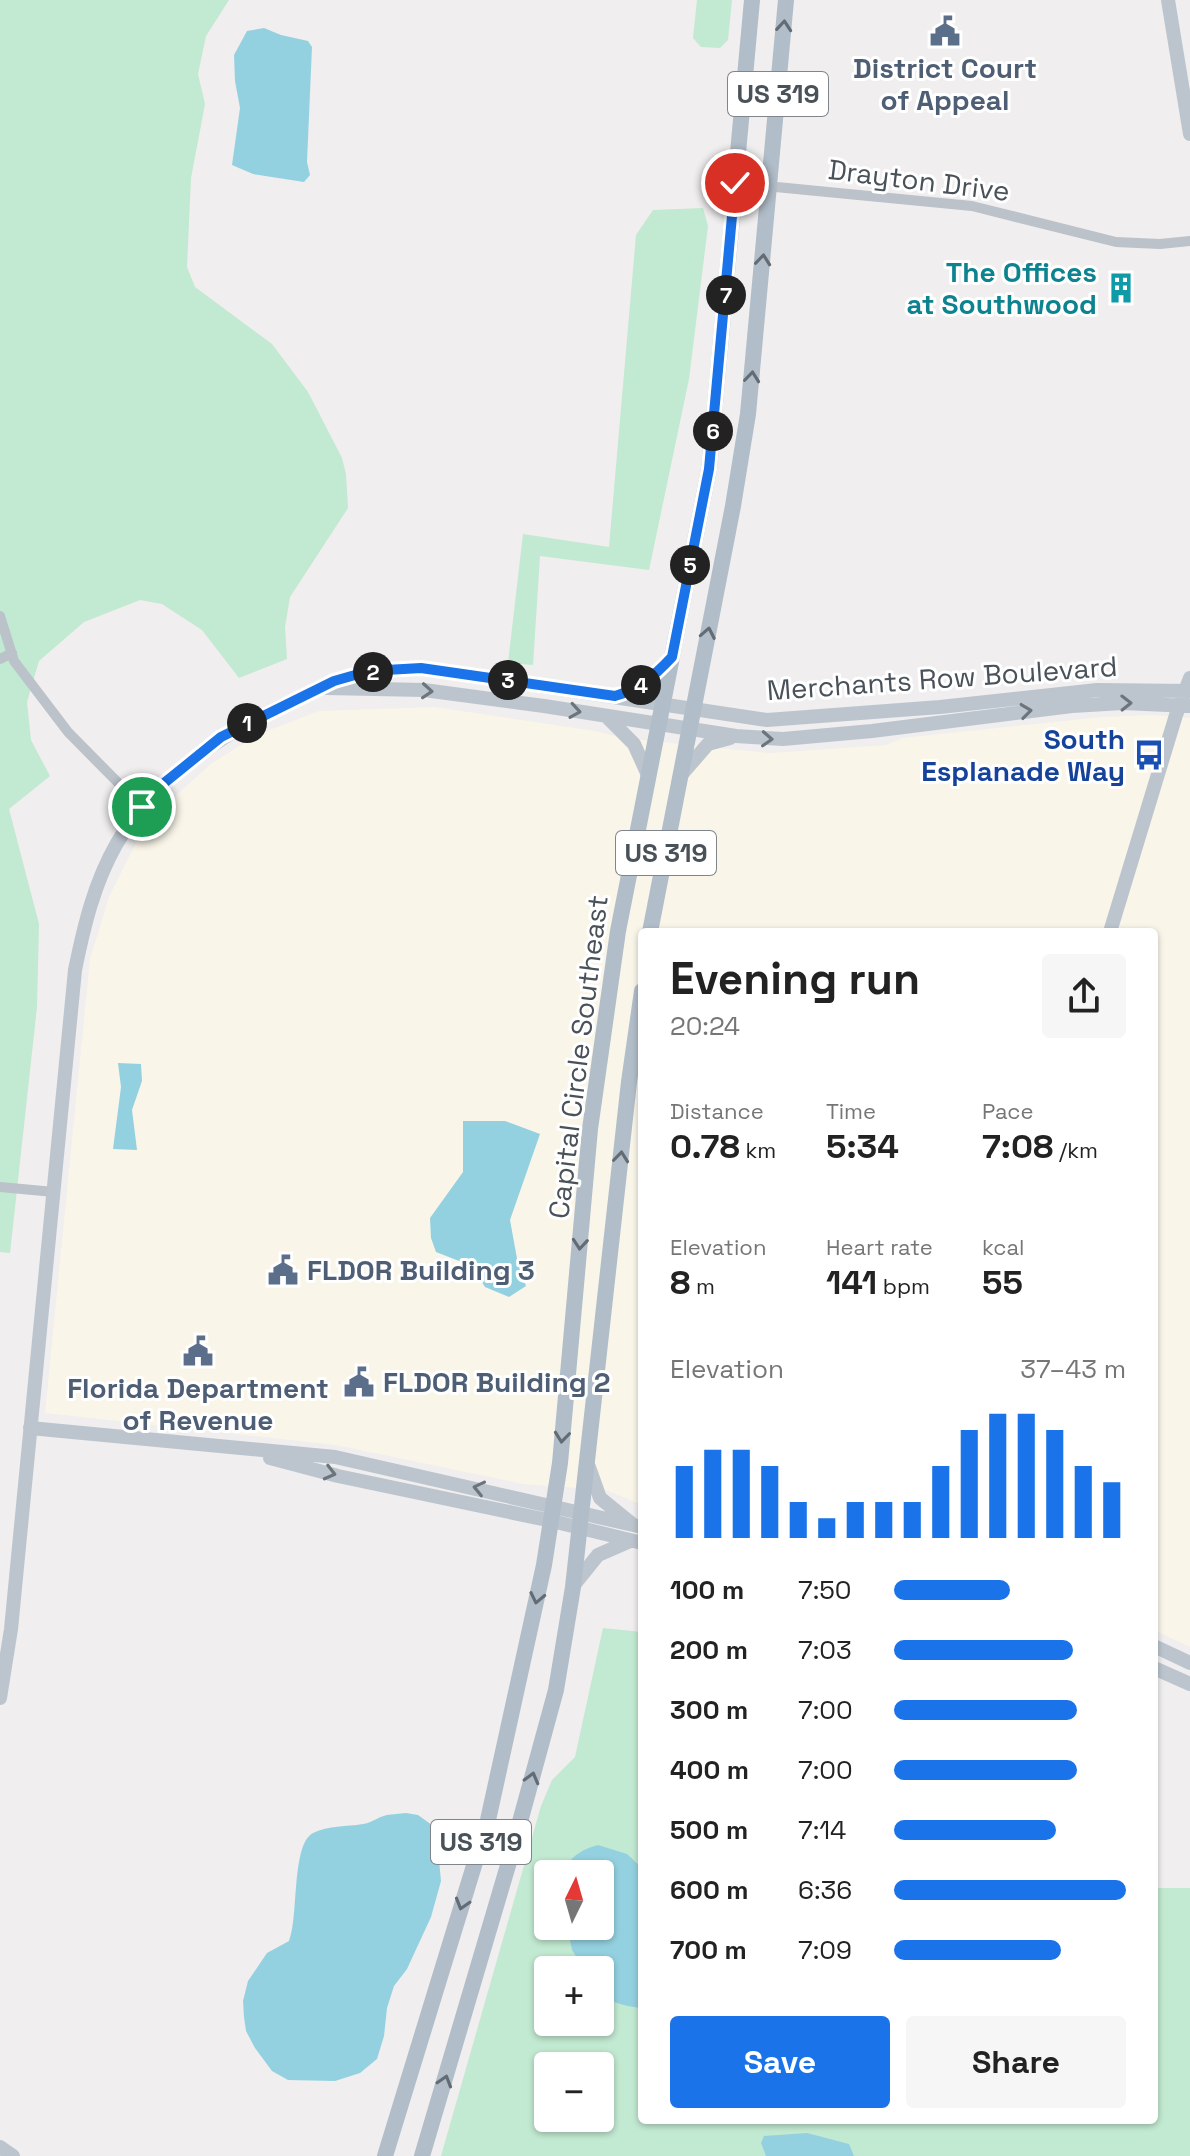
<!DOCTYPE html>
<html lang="en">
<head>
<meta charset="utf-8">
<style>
	body { margin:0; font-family:"Space Grotesk",sans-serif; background:#f6f6f6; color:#222; height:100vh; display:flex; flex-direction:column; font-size:30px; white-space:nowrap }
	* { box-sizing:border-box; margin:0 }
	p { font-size:26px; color:#767676 }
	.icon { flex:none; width:44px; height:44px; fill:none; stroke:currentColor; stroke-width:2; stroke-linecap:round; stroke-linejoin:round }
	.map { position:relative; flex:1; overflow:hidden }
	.drawer { position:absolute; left:638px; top:928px; width:520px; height:1196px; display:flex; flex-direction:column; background:#fff; border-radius:8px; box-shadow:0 2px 6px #0004 }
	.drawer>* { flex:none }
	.needle { width:52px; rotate:5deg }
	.fabs { position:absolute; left:534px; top:1860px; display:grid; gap:16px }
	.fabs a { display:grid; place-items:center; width:80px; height:80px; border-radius:8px; background:#fff; box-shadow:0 2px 6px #0004; font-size:40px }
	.pin { position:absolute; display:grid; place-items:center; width:68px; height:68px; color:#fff; margin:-34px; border:4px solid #fff; border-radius:50%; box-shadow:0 2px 8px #0007 }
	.km { position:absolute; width:40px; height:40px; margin:-20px; border-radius:50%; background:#222; color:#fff; font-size:22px; line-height:40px; text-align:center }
	.round { display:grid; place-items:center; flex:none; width:84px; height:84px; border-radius:8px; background:#f6f6f6 }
	.head { display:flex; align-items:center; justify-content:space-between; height:136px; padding:0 32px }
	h1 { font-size:44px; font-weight:700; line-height:60px }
	.figures { display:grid; grid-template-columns:repeat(3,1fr); gap:12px; height:136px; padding:8px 32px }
	.figures div { display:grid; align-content:center }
	.figures b { font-size:34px; font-weight:700 }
	.figures small { font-size:22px; font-weight:400 }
	.figures p { font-size:22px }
	.chart { height:224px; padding:16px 32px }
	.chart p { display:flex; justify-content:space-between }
	.chart svg { width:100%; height:144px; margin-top:8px; stroke:#1a73e8; stroke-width:6 }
	.button { display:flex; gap:16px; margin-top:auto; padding:16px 32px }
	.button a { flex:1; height:92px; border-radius:8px; background:#1a73e8; color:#fff; font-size:32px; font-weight:700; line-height:92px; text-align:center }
	.button a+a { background:#f6f6f6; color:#222 }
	ul { padding:0 32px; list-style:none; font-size:26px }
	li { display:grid; grid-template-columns:128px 96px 1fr; align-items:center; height:60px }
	li i { height:20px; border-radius:10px; background:#1a73e8 }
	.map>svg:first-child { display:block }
	.commercial { fill:#f9f5e9 }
	.green { fill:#c2e9d1; fill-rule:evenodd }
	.water { fill:#94d1e0 }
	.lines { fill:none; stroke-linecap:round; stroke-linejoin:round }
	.street { stroke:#bbc2c9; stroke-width:10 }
	.secondary { stroke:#bcc5ce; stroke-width:14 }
	.primary { stroke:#b1bdc9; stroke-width:16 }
	.oneway { stroke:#636c75 }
	.oneway2 { stroke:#6c747c }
	.route-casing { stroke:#fff; stroke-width:16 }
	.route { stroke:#1a73e8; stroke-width:10 }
	.labels { text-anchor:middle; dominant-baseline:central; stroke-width:6; stroke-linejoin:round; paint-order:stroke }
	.shield { fill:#fff; stroke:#80858b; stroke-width:2 }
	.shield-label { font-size:26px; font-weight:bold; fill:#495159 }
	.service-label { font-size:28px; font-weight:bold; fill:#4e5e75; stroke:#fff }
	.street-label { font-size:28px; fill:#495159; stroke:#fff }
	.culture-label { font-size:28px; font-weight:bold; fill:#0d838f; stroke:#fff; text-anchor:end }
	.transit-label { font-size:28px; font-weight:bold; fill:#164399; stroke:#fff; text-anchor:end }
</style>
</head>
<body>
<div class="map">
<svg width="1190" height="2156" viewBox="0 0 1190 2156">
	<rect width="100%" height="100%" fill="#f0eeee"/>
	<!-- commercial -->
	<path class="commercial" d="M435 707 595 731 622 738 770 753 886 745 902 738 1102 717 1152 715 1190 718V1647L1154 1630V932H642V1505L606 1490 523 1484 336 1445 45 1413 90 959 109 897 136 843 172 799 212 763 259 734 319 711Z"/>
	<!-- green -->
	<path class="green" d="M0 0H229L206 36 198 74 205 104 191 178 187 267 195 287 272 344 308 392 342 458 346 474 348 508 290 597 285 627 287 659 239 678 202 630 162 604 140 600 84 622 39 661 27 702 31 740 50 776 9 809 39 924 37 1007 10 1253 0 1252Z
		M697 0H732L728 40 720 48 701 47 693 38Z
		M703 208 708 226 689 379 649 570 540 556 533 665 508 663 523 534 609 547 636 235 653 210Z
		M603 1628 642 1632V2120H1154V1888H1190V2156H441L541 1806 552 1780 575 1757ZM548 1874H600V1926H548ZM548 1970H600V2022H548ZM548 2066H600V2118H548Z"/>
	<!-- water -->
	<path class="water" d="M264 28 281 35 308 41 312 47 307 162 310 175 304 182 253 174 232 165 240 108 235 81 234 55 247 31Z
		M118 1063 141 1064 142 1081 132 1110 137 1150 113 1149 121 1087Z
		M463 1121H505L540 1134 510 1220 518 1264 526 1286 509 1297 485 1287 472 1266 436 1252 431 1238 430 1218 463 1172Z
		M406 1813 418 1815 436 1828 441 1881 431 1917 407 1969 394 1986 387 2008 384 2036 377 2059 360 2073 335 2081 288 2080 272 2071 255 2048 246 2031 244 2017 243 2001 248 1981 267 1953 289 1941C299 1917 291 1845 313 1833 329 1825 346 1827 363 1824 371 1823 378 1817 387 1815 392 1814 400 1814 406 1813Z
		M598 1845 627 1854 642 1868V2008C630 2007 606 2003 601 1990 599 1985 600 1976 600 1970H585L572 1950 567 1926H600V1874H562C570 1857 580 1850 598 1845Z
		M807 2133 849 2144 854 2156H766L761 2143 764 2136Z"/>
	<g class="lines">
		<!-- street -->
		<path class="street" d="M735 183 972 206 1116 242 1160 244 1190 241
			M0 616 14 661 68 732 142 807
			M0 659 12 653
			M0 1187 54 1192"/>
		<!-- secondary -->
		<path class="secondary" d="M1168 0 1190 134
			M326 688 424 690 544 706 736 736 783 739 872 731 1072 706 1123 703 1190 706
			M618 695 643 684 672 657
			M606 716 634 744 648 775
			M682 774 708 744 730 738
			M1110 932 1176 715 1190 678
			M30 1428 335 1457 642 1527
			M270 1458 338 1476 552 1521 642 1543
			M589 1467 600 1498 632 1524
			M573 1586 598 1555 630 1541
			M1154 1646 1190 1663
			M1154 1668 1190 1684
			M0 1698 11 1629 75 970C84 926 94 883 117 843 158 774 227 730 299 698 311 692 324 684 337 680 365 671 393 669 421 668L767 720 940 707 1097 690 1190 691
			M0 2147 13 2156"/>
		<!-- primary -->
		<path class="primary" d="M650 932 733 506 748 414 786 0
			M385 2156 488 1820 544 1565 560 1463 590 1129 618 931 709 469 752 0
			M422 2156 509 1862 556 1690 573 1587 629 1082 642 991"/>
	</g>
	<!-- one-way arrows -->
	<defs><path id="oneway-chevron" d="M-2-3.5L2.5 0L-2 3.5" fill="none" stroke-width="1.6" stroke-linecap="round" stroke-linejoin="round" transform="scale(2)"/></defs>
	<g class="oneway">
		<use href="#oneway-chevron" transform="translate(784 26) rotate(-85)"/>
		<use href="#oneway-chevron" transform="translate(763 260) rotate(-84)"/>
		<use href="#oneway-chevron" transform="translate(752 377) rotate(-84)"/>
		<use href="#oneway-chevron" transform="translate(708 633) rotate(-79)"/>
		<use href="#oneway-chevron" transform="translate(621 1157) rotate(-84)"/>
		<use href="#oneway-chevron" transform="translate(580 1244) rotate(95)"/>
		<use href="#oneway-chevron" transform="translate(562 1437) rotate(96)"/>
		<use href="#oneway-chevron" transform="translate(537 1598) rotate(102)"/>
		<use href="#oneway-chevron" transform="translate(532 1778) rotate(-75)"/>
		<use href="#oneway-chevron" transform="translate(462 1904) rotate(107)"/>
		<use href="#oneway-chevron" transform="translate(445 2081) rotate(-73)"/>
	</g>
	<g class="oneway2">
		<use href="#oneway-chevron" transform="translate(427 691) rotate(4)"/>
		<use href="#oneway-chevron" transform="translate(1126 703) rotate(-1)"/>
		<use href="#oneway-chevron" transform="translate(575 711) rotate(9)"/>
		<use href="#oneway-chevron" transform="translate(1026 711) rotate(-7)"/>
		<use href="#oneway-chevron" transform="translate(767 739) rotate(3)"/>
		<use href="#oneway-chevron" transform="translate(330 1473) rotate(14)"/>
		<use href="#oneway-chevron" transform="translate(479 1488) rotate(-167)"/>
	</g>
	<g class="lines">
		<!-- route casing -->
		<g class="route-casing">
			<path id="route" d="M142 807 153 792 221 737 334 681 355 675 386 670 421 668 615 696C640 689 655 675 672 657L709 469 735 183"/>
		</g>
		<!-- route -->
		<use href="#route" class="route"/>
	</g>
	<!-- icons -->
	<defs>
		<g id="civic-bare" transform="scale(2.4)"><path d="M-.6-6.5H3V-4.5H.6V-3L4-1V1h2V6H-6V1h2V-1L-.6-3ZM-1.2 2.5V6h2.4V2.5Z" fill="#5c6f8a" stroke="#fff" stroke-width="2.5" paint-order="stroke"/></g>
		<g id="building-bare" transform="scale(2.4)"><path d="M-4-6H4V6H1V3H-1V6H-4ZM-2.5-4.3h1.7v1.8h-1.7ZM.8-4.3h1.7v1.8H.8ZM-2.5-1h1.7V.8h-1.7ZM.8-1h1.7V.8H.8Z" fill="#0f9aa8" stroke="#fff" stroke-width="2.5" paint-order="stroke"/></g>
		<g id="bus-bare" transform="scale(2.4)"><path d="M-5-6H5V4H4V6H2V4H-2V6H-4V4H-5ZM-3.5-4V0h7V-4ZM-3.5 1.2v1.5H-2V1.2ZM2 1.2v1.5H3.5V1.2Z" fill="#1a4fb4" stroke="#fff" stroke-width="2.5" paint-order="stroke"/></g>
	</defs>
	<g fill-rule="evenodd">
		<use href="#civic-bare" x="945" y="31"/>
		<use href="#building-bare" x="1121" y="288"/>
		<use href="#bus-bare" x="1149" y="755"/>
		<use href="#civic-bare" x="283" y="1270"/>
		<use href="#civic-bare" x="198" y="1351"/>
		<use href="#civic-bare" x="359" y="1382"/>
	</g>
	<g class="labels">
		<!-- shield labels -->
		<g class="shield">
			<rect x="728" y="72" width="100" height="44" rx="6"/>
			<rect x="616" y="831" width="100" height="44" rx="6"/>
			<rect x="431" y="1820" width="100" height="44" rx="6"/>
		</g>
		<g class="shield-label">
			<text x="778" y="94">US 319</text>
			<text x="666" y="853">US 319</text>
			<text x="481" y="1842">US 319</text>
		</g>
		<!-- service labels -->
		<g class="service-label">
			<text x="945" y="68">District Court<tspan x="945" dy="32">of Appeal</tspan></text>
			<text x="307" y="1270" text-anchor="start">FLDOR Building 3</text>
			<text x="383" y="1382" text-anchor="start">FLDOR Building 2</text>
			<text x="198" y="1388">Florida Department<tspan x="198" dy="32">of Revenue</tspan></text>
		</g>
		<!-- street labels -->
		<g class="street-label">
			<text transform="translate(919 180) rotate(7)">Drayton Drive</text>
			<text transform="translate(942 678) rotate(-4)">Merchants Row Boulevard</text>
			<text transform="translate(578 1057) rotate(-83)">Capital Circle Southeast</text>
		</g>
		<!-- culture labels -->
		<g class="culture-label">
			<text x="1097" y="272">The Offices<tspan x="1097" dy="32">at Southwood</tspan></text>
		</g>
		<!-- transit labels -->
		<g class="transit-label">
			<text x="1125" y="739">South<tspan x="1125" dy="32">Esplanade Way</tspan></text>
		</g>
	</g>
</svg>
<div class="fabs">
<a><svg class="needle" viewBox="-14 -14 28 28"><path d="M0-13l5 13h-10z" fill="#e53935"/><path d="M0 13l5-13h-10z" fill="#767676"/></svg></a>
<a>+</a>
<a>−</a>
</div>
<div class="pin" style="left:142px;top:807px;background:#1e9e55"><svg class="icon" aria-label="arrive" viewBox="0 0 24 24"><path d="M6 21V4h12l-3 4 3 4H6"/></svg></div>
<div class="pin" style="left:735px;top:183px;background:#d93025"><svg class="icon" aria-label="check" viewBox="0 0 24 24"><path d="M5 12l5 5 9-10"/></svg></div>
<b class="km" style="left:247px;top:723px">1</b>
<b class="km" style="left:373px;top:672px">2</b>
<b class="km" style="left:508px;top:680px">3</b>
<b class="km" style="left:641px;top:685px">4</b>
<b class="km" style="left:690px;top:565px">5</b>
<b class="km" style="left:713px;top:431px">6</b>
<b class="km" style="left:726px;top:295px">7</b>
<section class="drawer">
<div class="head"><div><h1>Evening run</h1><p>20:24</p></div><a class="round"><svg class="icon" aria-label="share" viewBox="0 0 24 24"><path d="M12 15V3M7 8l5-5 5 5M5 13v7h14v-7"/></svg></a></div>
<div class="figures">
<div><p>Distance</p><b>0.78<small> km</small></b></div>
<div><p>Time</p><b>5:34</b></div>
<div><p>Pace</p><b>7:08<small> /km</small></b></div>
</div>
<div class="figures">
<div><p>Elevation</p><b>8<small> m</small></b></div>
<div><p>Heart rate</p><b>141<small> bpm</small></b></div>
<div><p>kcal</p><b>55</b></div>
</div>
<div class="chart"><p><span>Elevation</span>37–43 m</p>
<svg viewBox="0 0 160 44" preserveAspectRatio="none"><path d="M5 44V22M15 44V17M25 44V17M35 44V22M45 44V33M55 44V38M65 44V33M75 44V33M85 44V33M95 44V22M105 44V11M115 44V6M125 44V6M135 44V11M145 44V22M155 44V27"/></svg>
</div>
<ul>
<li><b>100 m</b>7:50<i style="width:50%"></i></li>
<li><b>200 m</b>7:03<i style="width:77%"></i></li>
<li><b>300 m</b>7:00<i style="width:79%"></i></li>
<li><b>400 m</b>7:00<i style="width:79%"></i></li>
<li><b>500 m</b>7:14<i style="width:70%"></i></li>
<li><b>600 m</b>6:36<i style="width:100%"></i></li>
<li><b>700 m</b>7:09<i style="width:72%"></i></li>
</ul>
<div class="button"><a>Save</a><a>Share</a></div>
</section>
</div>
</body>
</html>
